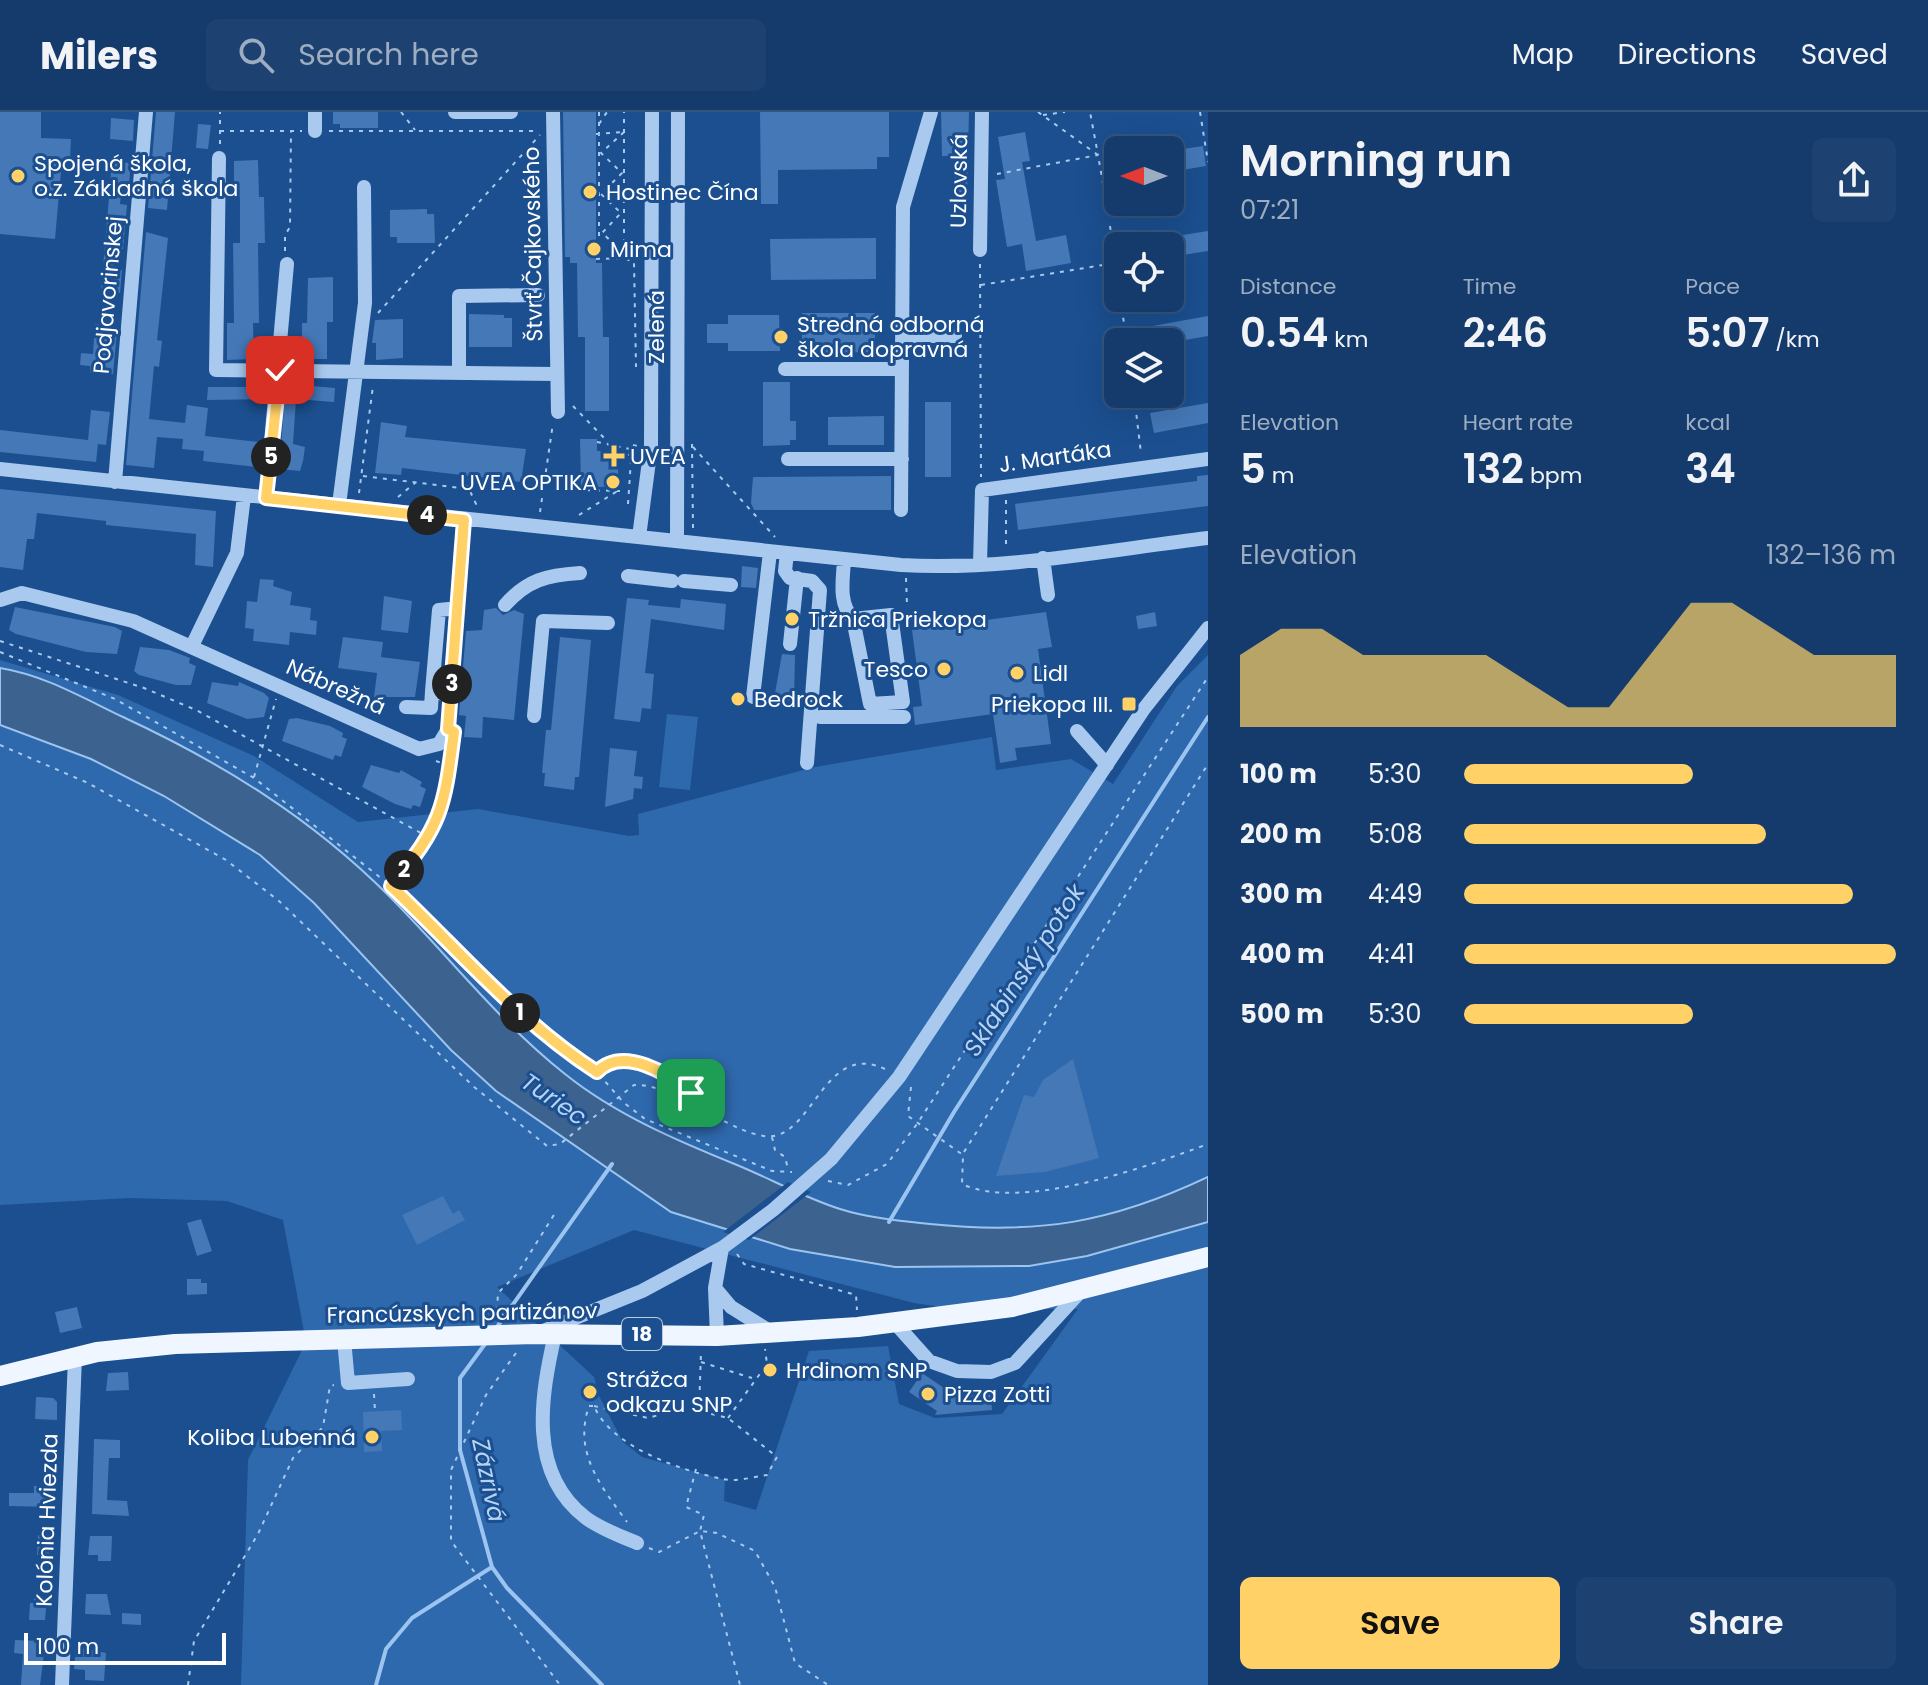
<!DOCTYPE html>
<html lang="en">
<head>
<meta charset="utf-8">
<style>
	body { margin:0; font-family:Poppins,sans-serif; background:#1d4271; color:#f1f3f6; height:100vh; display:flex; flex-direction:column; font-size:30px; white-space:nowrap }
	* { box-sizing:border-box; margin:0 }
	p { font-size:26px; color:#9dadc1 }
	.icon { flex:none; width:44px; height:44px; fill:none; stroke:currentColor; stroke-width:2; stroke-linecap:round; stroke-linejoin:round }
	.map { position:relative; flex:1; overflow:hidden }
	.side { display:flex; flex-direction:column; background:#143b6b; width:720px }
	.side>* { flex:none }
	.needle { width:52px; rotate:270deg }
	.tools { position:absolute; left:1104px; top:24px; display:grid; gap:16px }
	.tools a { display:grid; place-items:center; width:80px; height:80px; border-radius:12px; background:#143b6b; box-shadow:0 8px 32px #0002,0 0 0 2px #33557e; font-size:40px }
	.scale { position:absolute; left:24px; bottom:20px; width:202px; box-sizing:border-box; padding-left:8px; border:4px solid #fff; border-top:0; font-size:22px; line-height:28px; white-space:nowrap; color:#fff; -webkit-text-stroke:6px #1b4f8f; paint-order:stroke }
	.pin { position:absolute; display:grid; place-items:center; width:68px; height:68px; color:#fff; margin:-34px; border-radius:16px; box-shadow:0 4px 12px #0006 }
	.km { position:absolute; width:40px; height:40px; margin:-20px; border-radius:50%; background:#222; color:#fff; font-size:22px; line-height:40px; text-align:center }
	.round { display:grid; place-items:center; flex:none; width:84px; height:84px; border-radius:12px; background:#1d4271 }
	.head { display:flex; align-items:center; justify-content:space-between; height:136px; padding:0 32px }
	h1 { font-size:44px; font-weight:600; line-height:60px }
	.figures { display:grid; grid-template-columns:repeat(3,1fr); gap:12px; height:136px; padding:8px 32px }
	.figures div { display:grid; align-content:center }
	.figures b { font-size:40px; font-weight:600 }
	.figures small { font-size:22px; font-weight:400 }
	.figures p { font-size:22px }
	.chart { height:224px; padding:16px 32px }
	.chart p { display:flex; justify-content:space-between }
	.chart svg { width:100%; height:144px; margin-top:8px; fill:#ffd166; opacity:.7 }
	.primary-button { display:flex; gap:16px; margin-top:auto; padding:16px 32px }
	.primary-button a { flex:1; height:92px; border-radius:12px; background:#ffd166; color:#111; font-size:32px; font-weight:600; line-height:92px; text-align:center }
	.primary-button a+a { background:#1d4271; color:#f1f3f6 }
	ul { padding:0 32px; list-style:none; font-size:26px }
	li { display:grid; grid-template-columns:128px 96px 1fr; align-items:center; height:60px }
	li i { height:20px; border-radius:10px; background:#ffd166 }
	header { display:flex; align-items:center; gap:48px; box-sizing:border-box; height:112px; padding:0 40px; background:#143b6b; border-bottom:2px solid #33557e }
	header strong { font-size:38px }
	nav { display:flex; gap:44px; margin-inline-start:auto; font-size:28px }
	.search { width:560px; height:72px; background:#1d4271; display:flex; align-items:center; gap:20px; box-sizing:border-box; padding:0 28px; border-radius:12px; color:#9dadc1; font-size:30px }
	main { display:flex; flex:1; min-height:0 }
	.map>svg:first-child { display:block }
	.green { fill:#2e69ad; fill-rule:evenodd }
	.water { fill:#3c6290; stroke:#9cc4f0; stroke-width:2 }
	.pier { fill:#1b4f8f }
	.lines { fill:none; stroke-linecap:round; stroke-linejoin:round }
	.stream { stroke:#9cc4f0; stroke-width:4 }
	.building { fill:#4478b7 }
	.path { stroke:#a9c9ee; stroke-width:2; stroke-dasharray:4 6; stroke-linecap:butt }
	.minor { stroke:#a9c9ee; stroke-width:14 }
	.major { stroke:#f0f6ff; stroke-width:20 }
	.route-casing { stroke:#fff; stroke-width:16 }
	.route { stroke:#ffd166; stroke-width:10 }
	.poi-dot { fill:#ffd166; stroke:#1b4f8f; stroke-width:3 }
	.labels { text-anchor:middle; dominant-baseline:central; stroke-width:6; stroke-linejoin:round; paint-order:stroke }
	.shield { fill:#1b4f8f; stroke:#bbcadd; stroke-width:2 }
	.shield-label { font-size:20px; font-weight:bold; fill:#fff }
	.poi-label { font-size:22px; fill:#fff; stroke:#1b4f8f; text-anchor:start }
	.street-label { font-size:22px; fill:#fff; stroke:#1b4f8f }
	.water-label { font-size:24px; font-style:italic; fill:#b5d3f5; stroke:#1b4f8f }
</style>
</head>
<body>
<header>
<strong>Milers</strong>
<div class="search"><svg class="icon" aria-label="search" viewBox="0 0 24 24"><circle cx="10" cy="10" r="6"/><path d="M15 15l6 6"/></svg>Search here</div>
<nav><a>Map</a><a>Directions</a><a>Saved</a></nav>
</header>
<main>
<div class="map">
<svg width="1208" height="1573" viewBox="0 0 1208 1573">
	<rect width="100%" height="100%" fill="#1b4f8f"/>
	<!-- green -->
	<path class="green" d="M1208 543V1573H241L248 1348 306 1230 283 1108 227 1089 130 1086 0 1093V548L118 583 254 644 358 710 478 697 629 724 639 723 638 702 815 655 992 625 996 658 1071 647 1113 672 1177 574ZM634 1118 914 1191 954 1197H1078L1002 1302 935 1306 899 1292 888 1234 809 1239 756 1398 724 1389 725 1368 642 1345 623 1330 599 1284 594 1265 497 1175Z
		M667 602 698 605 690 678 659 675Z"/>
	<!-- water -->
	<path class="water" d="M0 556C44 563 83 586 123 605 222 651 311 706 388 783 448 843 498 909 565 962 616 1003 678 1029 737 1053 771 1067 805 1086 840 1097 868 1106 901 1109 930 1112 1037 1123 1111 1111 1208 1065V1110L1087 1144 1029 1154 895 1155 790 1137 671 1100 496 979 451 938 314 791 260 743 164 684 91 647 0 613Z"/>
	<!-- pier -->
	<path class="pier" d="M788 1070 811 1080 749 1128 723 1120Z"/>
	<g class="lines">
		<!-- stream -->
		<path class="stream" d="M889 1110 954 1000 1208 605
			M497 1215 612 1052
			M485 1232 460 1266V1338L492 1455 507 1476 602 1573
			M376 1573 386 1537 412 1506 492 1455"/>
	</g>
	<!-- building -->
	<path class="building" d="M0 0H41V26L71 27 70 48H62L55 127 0 122Z
		M156 0H175L167 98 148 96Z
		M333 0H378V16H340V12H333Z
		M563 0H596V151H602L603 225H609V299H585V225H578L577 151H570V145H565Z
		M760 0H889V45H877V57L778 58V92H761Z
		M941 0H969L967 84H955L954 44H942Z
		M111 6 134 8 133 29 110 27Z
		M198 12 211 13 208 37 196 36Z
		M1025 20 1030 49 1022 50 1036 129 1066 123 1071 151 1026 159 1022 132 1007 135 996 68 1005 67 998 25Z
		M1203 34 1206 54 1170 60V39Z
		M258 48 259 85H264L265 131H258L259 211H253L254 247 227 248V211H234L233 131H240V85L234 86V49Z
		M112 50 131 51 129 72 122 71 120 92 127 93 123 137 114 136 113 158H122L120 181 101 179Z
		M427 97V102H434L435 131H397V125H390V98Z
		M1208 119V139L1170 145V125Z
		M146 120 168 126 157 228 162 229 159 255 154 254 149 307 185 311 187 293 208 296 205 324 258 330 256 355 203 349 204 339 182 337 183 327 157 325 154 356 126 353Z
		M876 126V167L771 168 770 127Z
		M333 165V210H327V247H302V211H307L308 166Z
		M802 201H875V240L802 241Z
		M469 202 504 203V206H512V235H469Z
		M728 203H779L780 239H728V231H707V212H728Z
		M1208 204V224L1174 230H1139L1136 217Z
		M403 207V246L376 248V231H372L375 208Z
		M95 212H107L106 219H117L113 262 90 261V254L80 253 81 241 93 242Z
		M763 270H790V309H796V328H790V333L763 334Z
		M300 273 335 276 334 290 296 287 293 332 305 335 303 349 300 359 279 357 286 274 300 276Z
		M208 275H262L263 287 207 288Z
		M925 290H951V365H925Z
		M1208 291V311L1154 321 1150 301Z
		M91 298 110 300 106 333 98 332 96 350 0 340V318L88 328Z
		M884 304V333H828V305Z
		M381 310 407 314 405 325 526 337 521 370 402 356 401 363 375 361Z
		M580 327H597V339H618V374L581 376Z
		M1208 363V394L1018 418 1015 392 1197 369V364Z
		M891 364V398H754L751 391 753 365Z
		M0 377 216 399 213 455 195 453 196 422 106 413V409L37 401 34 427H27L23 458 0 455Z
		M742 454 758 456 756 476 741 475Z
		M260 467 274 468 273 474 292 480 290 493 311 496 310 508 317 509 316 523 290 520 289 533 253 529 254 517 245 516 247 489 257 490Z
		M384 484 412 489 408 521 381 518Z
		M627 486 649 488 648 493 680 496 681 487 726 492 724 518 651 507 645 561 654 562 651 597 642 596 640 610 614 607Z
		M15 495 115 515 122 519 117 542 86 540 16 522 9 518Z
		M496 496 503 503 514 498 524 502 514 608 483 605 482 626 464 625 466 604 459 603 466 519 482 518 484 498Z
		M1046 500 1052 535 1038 537 1051 632 1015 636 1017 648 1000 651 993 602 915 613 913 595 922 594 912 518Z
		M1155 500 1157 514 1138 517 1136 504Z
		M343 525 383 530 381 545 420 550 415 585H374L377 561 338 556Z
		M560 525 591 528 579 665H575L574 678 544 674 545 661H542L546 618H551Z
		M140 535 169 538 190 546 189 551 196 554 191 573H176L139 563 134 559Z
		M782 542 795 543 794 589 774 587Z
		M212 570 238 574 239 570 264 581 269 586 264 605 247 607 207 591Z
		M297 606 330 614 343 621 342 625 347 627 341 645 335 643 333 648 282 629 289 607Z
		M610 636 637 639 634 664 643 665 642 677 634 676 633 687 605 695Z
		M371 653 399 661 401 658 422 670 420 674 426 677 420 695 413 693 411 697 395 692 362 675Z
		M1073 947 1099 1046 1045 1060 996 1064 1024 983 1034 985 1043 968Z
		M443 1084 453 1102 459 1098 465 1108 417 1133 402 1103Z
		M201 1107 212 1139 197 1144 187 1111Z
		M187 1167H201V1171H207V1182L187 1183Z
		M77 1195 82 1216 60 1221 55 1200Z
		M128 1260 129 1278 106 1279 108 1261Z
		M922 1261 944 1276 957 1280 990 1276 992 1298 935 1303 937 1299 909 1280Z
		M36 1285 53 1286 57 1290V1308L35 1307Z
		M401 1298 402 1318 381 1319 382 1339 364 1340 363 1300Z
		M94 1327 120 1328V1346H109L107 1388 127 1389 129 1404 92 1402Z
		M34 1374 52 1375 51 1395 9 1394V1381H34Z
		M38 1423 50 1424 49 1444 37 1443Z
		M90 1424H112L111 1449H98V1443H88Z
		M86 1482H107L111 1503 85 1502Z
		M34 1486H47L45 1508H29L30 1491H34Z
		M122 1501 141 1502V1513L122 1512Z
		M15 1528 41 1529 40 1542H44L40 1573H21L23 1542 14 1541Z
		M76 1535 106 1541 104 1569 85 1568V1558L74 1557Z"/>
	<g class="lines">
		<!-- path -->
		<path class="path" d="M401 0 415 18
			M599 0V146
			M1038 0 1098 43 1105 83
			M1200 0 1208 50
			M1043 3 1065 0
			M599 12 607 0
			M220 19H302
			M329 19H538
			M624 20 601 41 622 61 601 82 621 101 602 121 624 141
			M596 22 623 20
			M220 32V0
			M997 62 1098 43 1090 0
			M1110 114 1118 172
			M285 139V123L290 115 291 19
			M624 141V0
			M596 147 624 146 634 150 636 255
			M980 152 981 365
			M981 173 1115 151
			M1120 186 1127 230
			M378 201 540 23
			M1134 283 1141 341
			M573 294 608 330
			M597 330 630 337
			M692 332 693 417
			M693 335 775 425
			M618 342 630 343
			M363 364 469 377 477 394
			M618 369H627
			M467 377 468 367
			M576 378 626 379
			M359 381 373 274
			M398 385 415 371
			M1006 388V437
			M628 392 632 333 638 334
			M540 400 553 311
			M579 403 619 378
			M906 466 907 493
			M906 514 910 513V507
			M0 529 144 576 196 598 430 726
			M0 540 115 587 254 666 391 774 474 861 557 934 597 960 623 990 645 1007 772 1059 792 1060
			M0 633 88 671 226 748 279 789 473 974 547 1034 560 1032 634 973C673 970 739 1029 773 1024 814 1019 827 927 887 958
			M436 649 449 654
			M254 665 276 587
			M392 773C434 723 443 705 452 640
			M598 959C625 932 684 966 696 994
			M911 975 908 1004 963 1043 962 1072C1022 1100 1149 1054 1208 1032
			M772 1025 775 1038 785 1045 788 1057
			M964 1040 1208 652
			M828 1069 848 1073 887 1052 917 1012 1208 565
			M737 1142 744 1152 856 1183 857 1198
			M505 1205 497 1198 498 1181 517 1162 557 1098
			M516 1241 486 1283 451 1358V1429L560 1573
			M701 1250 752 1266
			M374 1282 375 1300
			M593 1294H589C573 1341 601 1374 627 1410
			M594 1294 648 1306 676 1298 699 1299 728 1306 777 1345 767 1363C753 1365 736 1370 723 1367 682 1359 611 1335 594 1294Z
			M699 1298 701 1240
			M728 1306 767 1252 765 1237
			M696 1357 686 1395 704 1403 700 1419 740 1573
			M649 1436 659 1440 700 1419 717 1421 755 1439 775 1475 795 1551 828 1573
			M188 1573 194 1529 258 1422 293 1346 323 1315 330 1274 334 1273"/>
		<!-- minor -->
		<path class="minor" d="M315 0V19
			M455 0H511
			M553 0 558 300
			M219 46 216 258 557 262
			M980 138 982 0
			M903 224H955
			M785 257H902
			M459 261V184L538 183
			M788 347H902
			M0 357 901 453C1003 459 1107 438 1208 426
			M115 370 146 0
			M266 386 287 152
			M339 393 365 191 364 75
			M901 398 903 95 931 0
			M639 425 651 334 652 0
			M677 429 678 0
			M787 441 785 459 790 466 812 469 820 478 807 651
			M1043 446 1048 483
			M844 448C843 468 838 491 853 507L870 592 903 590 891 503 853 507
			M980 452 982 378 1208 347
			M628 464 672 469
			M684 469 731 473
			M0 488 22 481 133 509 419 637 439 632 448 617 464 408
			M505 493C527 468 547 463 580 461
			M790 532 797 466
			M192 534 237 441 244 384
			M451 584 432 579 439 498 458 496
			M753 585 770 440
			M406 595 431 596 432 579
			M534 604 543 509 608 511
			M820 605H904
			M1077 619 1107 653
			M715 1176 731 1195 771 1220
			M896 1212 929 1249 957 1259 991 1260 1015 1251 1080 1180
			M543 1219 642 1179 722 1136 773 1098 831 1047 899 965 1143 598 1208 516
			M555 1222C541 1284 527 1361 586 1406 601 1417 620 1424 637 1431
			M717 1224 715 1176 722 1136
			M344 1227 348 1271 408 1267
			M62 1573 75 1245"/>
		<!-- major -->
		<path class="major" d="M0 1264 97 1240 175 1232 535 1222 717 1224 858 1215 1012 1195 1208 1145"/>
	</g>
	<g class="lines">
		<!-- route casing -->
		<g class="route-casing">
			<path id="route" d="M280 258 266 386 464 408 448 617 454 620C444 698 442 712 391 774 459 838 518 909 597 960 623 933 669 962 691 981"/>
		</g>
		<!-- route -->
		<use href="#route" class="route"/>
	</g>
	<!-- markers -->
	<g class="poi-dot">
		<circle cx="18" cy="64" r="8"/>
		<circle cx="590" cy="80" r="8"/>
		<circle cx="594" cy="137" r="8"/>
		<circle cx="781" cy="225" r="8"/>
		<path d="M610 332h8v8h8v8h-8v8h-8v-8h-8v-8h8z"/>
		<circle cx="613" cy="370" r="8"/>
		<circle cx="792" cy="507" r="8"/>
		<circle cx="944" cy="557" r="8"/>
		<circle cx="1017" cy="561" r="8"/>
		<circle cx="738" cy="587" r="8"/>
		<rect x="1121" y="584" width="16" height="16" rx="4"/>
		<circle cx="770" cy="1258" r="8"/>
		<circle cx="590" cy="1280" r="8"/>
		<circle cx="928" cy="1282" r="8"/>
		<circle cx="372" cy="1325" r="8"/>
	</g>
	<g class="labels">
		<!-- shield labels -->
		<rect class="shield" x="622" y="1206" width="40" height="32" rx="6"/>
		<g class="shield-label">
			<text x="642" y="1222">18</text>
		</g>
		<!-- poi labels -->
		<g class="poi-label">
			<text x="34" y="51">Spojená škola,<tspan x="34" dy="25">o.z. Základná škola</tspan></text>
			<text x="606" y="80">Hostinec Čína</text>
			<text x="610" y="137">Mima</text>
			<text x="797" y="212">Stredná odborná<tspan x="797" dy="25">škola dopravná</tspan></text>
			<text x="630" y="344">UVEA</text>
			<text x="597" y="370" text-anchor="end">UVEA OPTIKA</text>
			<text x="808" y="507">Tržnica Priekopa</text>
			<text x="928" y="557" text-anchor="end">Tesco</text>
			<text x="1033" y="561">Lidl</text>
			<text x="754" y="587">Bedrock</text>
			<text x="1113" y="592" text-anchor="end">Priekopa III.</text>
			<text x="786" y="1258">Hrdinom SNP</text>
			<text x="606" y="1267">Strážca<tspan x="606" dy="25">odkazu SNP</tspan></text>
			<text x="944" y="1282">Pizza Zotti</text>
			<text x="356" y="1325" text-anchor="end">Koliba Lubenná</text>
		</g>
		<!-- street labels -->
		<g class="street-label">
			<text transform="translate(959 69) rotate(-89)">Uzlovská</text>
			<text transform="translate(533 132) rotate(-91)">Štvrť Čajkovského</text>
			<text transform="translate(108 183) rotate(-85)">Podjavorinskej</text>
			<text transform="translate(656 215) rotate(-90)">Zelená</text>
			<text transform="translate(1055 345) rotate(-8)">J. Martáka</text>
			<text transform="translate(336 575) rotate(24)">Nábrežná</text>
			<text transform="translate(462 1201) rotate(-1)">Francúzskych partizánov</text>
			<text transform="translate(47 1408) rotate(-88)">Kolónia Hviezda</text>
		</g>
		<!-- water labels -->
		<g class="water-label">
			<text transform="translate(1024 858) rotate(-57)">Sklabinský potok</text>
			<text transform="translate(554 987) rotate(34)">Turiec</text>
			<text transform="translate(489 1368) rotate(78)">Zázrivá</text>
		</g>
	</g>
</svg>
<div class="tools">
<a><svg class="needle" viewBox="-14 -14 28 28"><path d="M0-13l5 13h-10z" fill="#e53935"/><path d="M0 13l5-13h-10z" fill="#9dadc1"/></svg></a>
<a><svg class="icon" aria-label="locate" viewBox="0 0 24 24"><circle cx="12" cy="12" r="6"/><path d="M12 2v4M12 18v4M2 12h4M18 12h4"/></svg></a>
<a><svg class="icon" aria-label="layers" viewBox="0 0 24 24"><path d="M12 4l9 5-9 5-9-5zM3 14l9 5 9-5"/></svg></a>
</div>
<div class="scale">100 m</div>
<div class="pin" style="left:691px;top:981px;background:#1e9e55"><svg class="icon" aria-label="arrive" viewBox="0 0 24 24"><path d="M6 21V4h12l-3 4 3 4H6"/></svg></div>
<div class="pin" style="left:280px;top:258px;background:#d93025"><svg class="icon" aria-label="check" viewBox="0 0 24 24"><path d="M5 12l5 5 9-10"/></svg></div>
<b class="km" style="left:520px;top:901px">1</b>
<b class="km" style="left:404px;top:758px">2</b>
<b class="km" style="left:452px;top:572px">3</b>
<b class="km" style="left:427px;top:403px">4</b>
<b class="km" style="left:271px;top:345px">5</b>
</div>
<section class="side">
<div class="head"><div><h1>Morning run</h1><p>07:21</p></div><a class="round"><svg class="icon" aria-label="share" viewBox="0 0 24 24"><path d="M12 15V3M7 8l5-5 5 5M5 13v7h14v-7"/></svg></a></div>
<div class="figures">
<div><p>Distance</p><b>0.54<small> km</small></b></div>
<div><p>Time</p><b>2:46</b></div>
<div><p>Pace</p><b>5:07<small> /km</small></b></div>
</div>
<div class="figures">
<div><p>Elevation</p><b>5<small> m</small></b></div>
<div><p>Heart rate</p><b>132<small> bpm</small></b></div>
<div><p>kcal</p><b>34</b></div>
</div>
<div class="chart"><p><span>Elevation</span>132–136 m</p>
<svg viewBox="0 0 160 44" preserveAspectRatio="none"><path d="M0 44V22L10 14L20 14L30 22L40 22L50 22L60 22L70 30L80 38L90 38L100 22L110 6L120 6L130 14L140 22L150 22L160 22V44z"/></svg>
</div>
<ul>
<li><b>100 m</b>5:30<i style="width:53%"></i></li>
<li><b>200 m</b>5:08<i style="width:70%"></i></li>
<li><b>300 m</b>4:49<i style="width:90%"></i></li>
<li><b>400 m</b>4:41<i style="width:100%"></i></li>
<li><b>500 m</b>5:30<i style="width:53%"></i></li>
</ul>
<div class="primary-button"><a>Save</a><a>Share</a></div>
</section>
</main>
</body>
</html>
